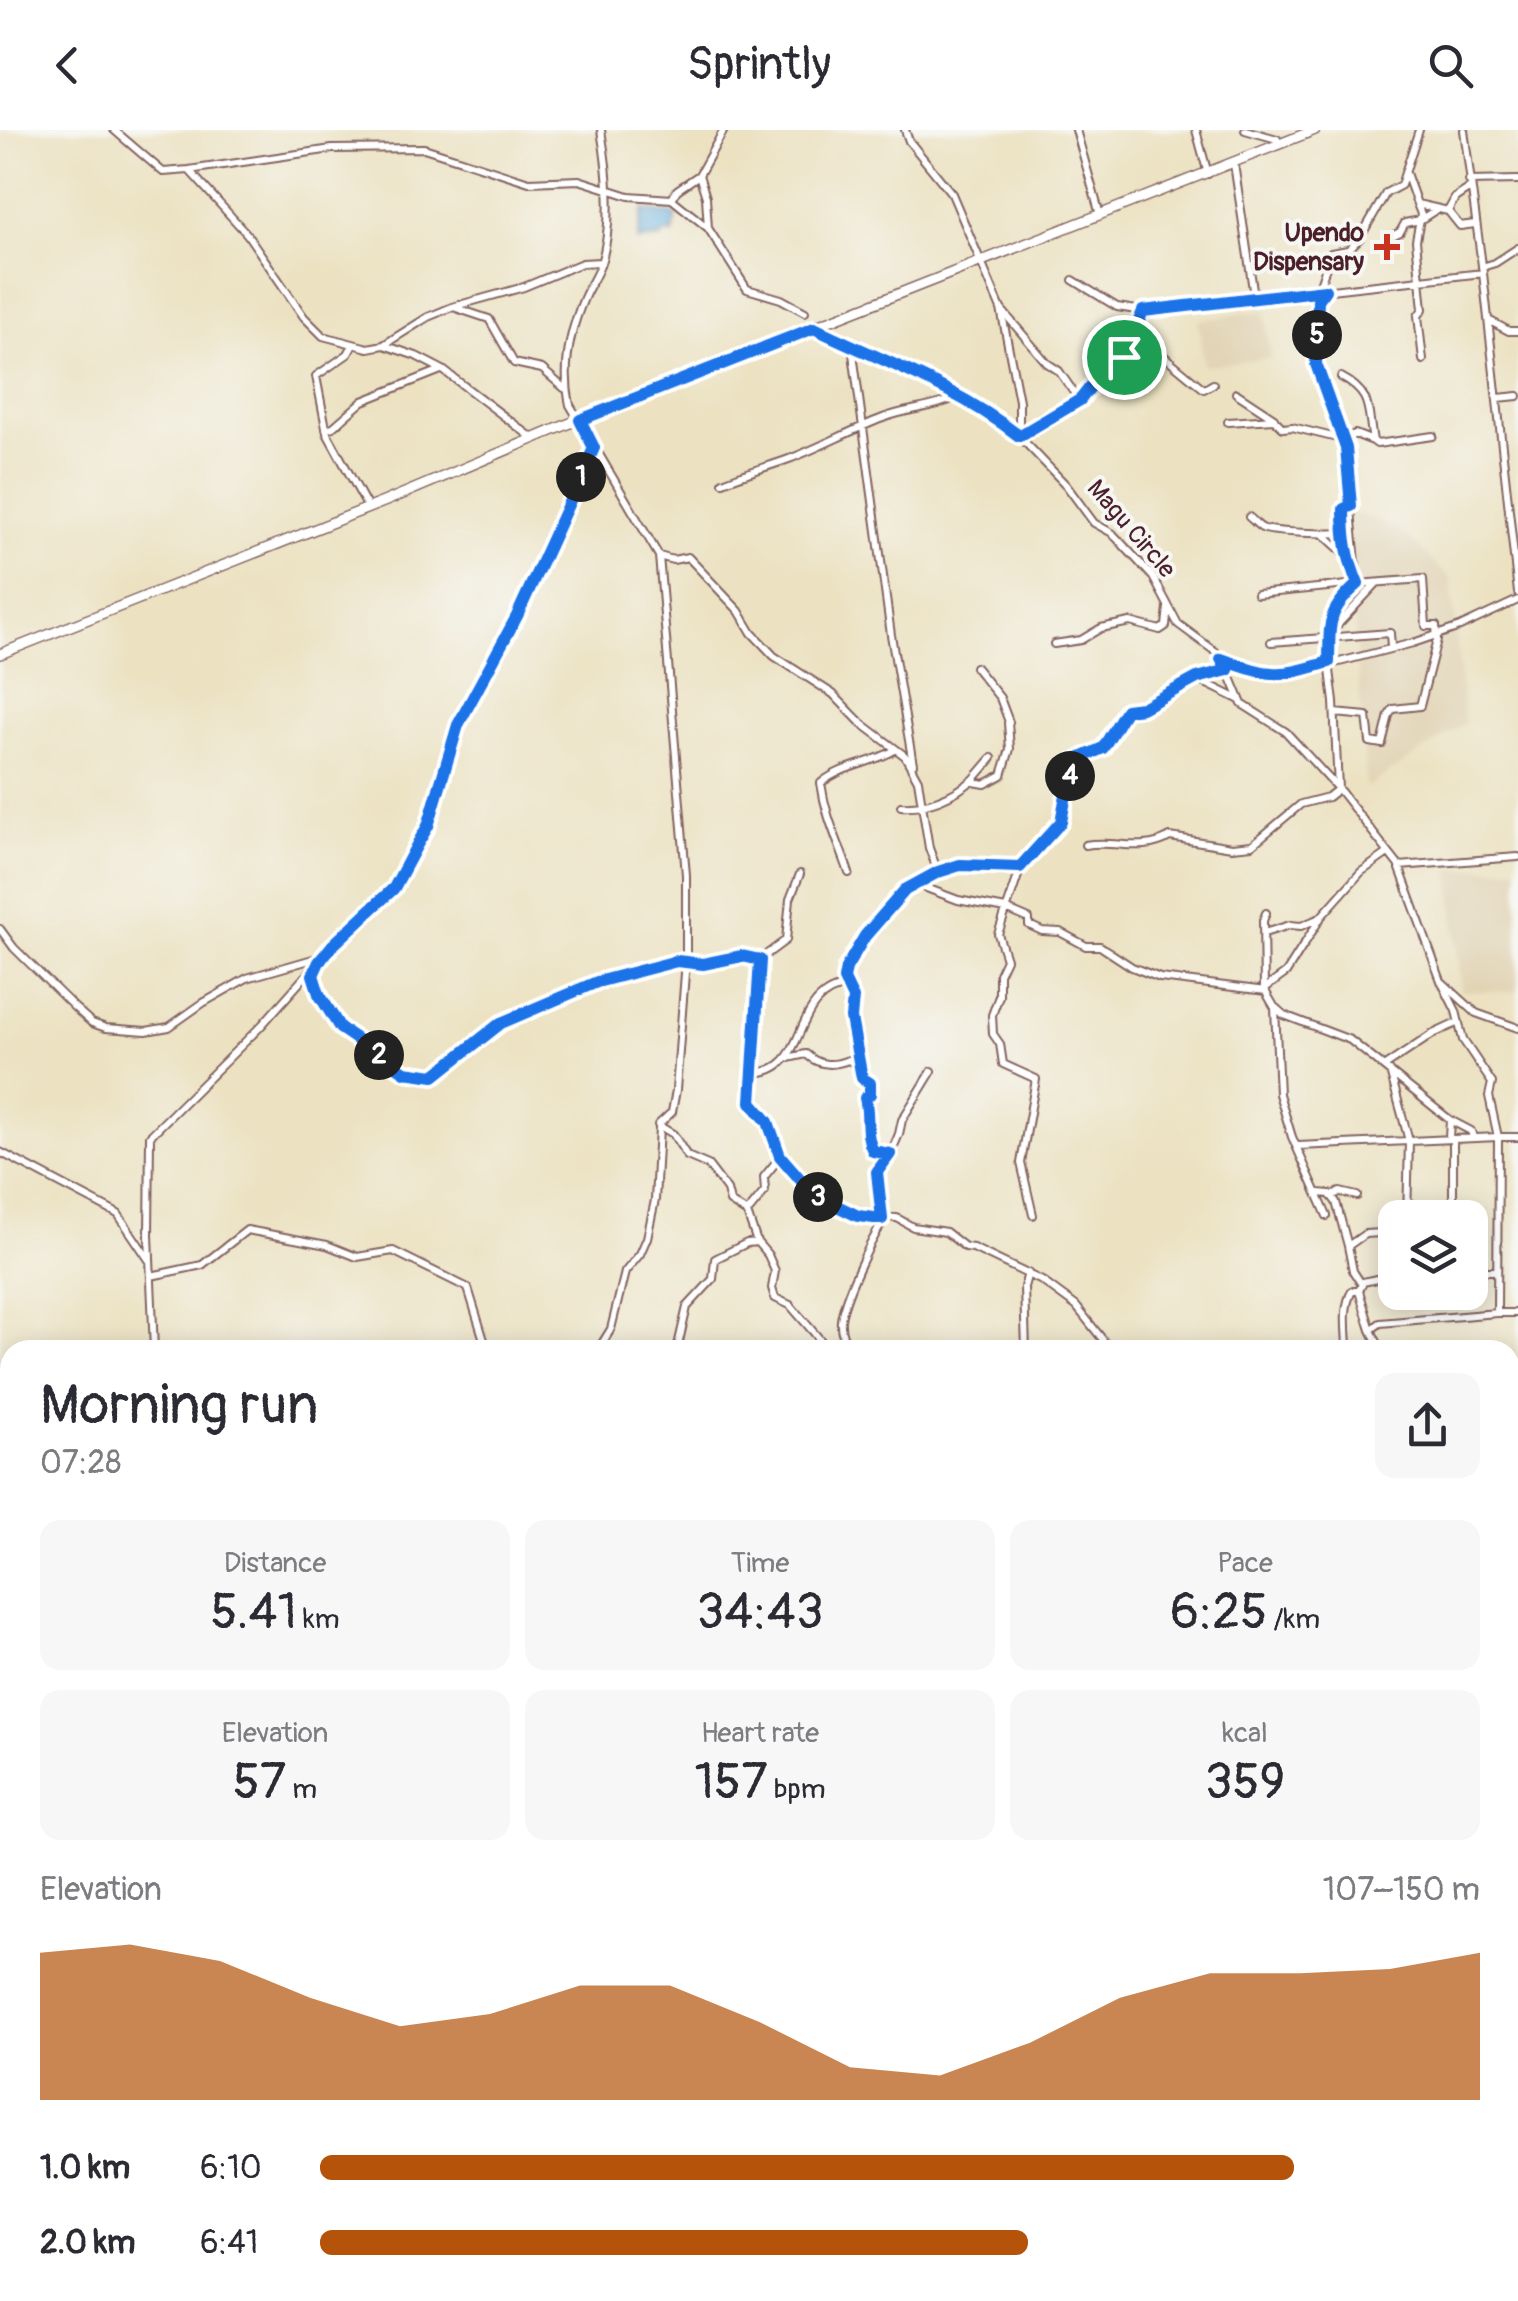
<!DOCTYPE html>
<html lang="en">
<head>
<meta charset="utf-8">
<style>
	body { margin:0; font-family:Pangolin,sans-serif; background:#f7f7f7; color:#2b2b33; height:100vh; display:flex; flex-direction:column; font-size:38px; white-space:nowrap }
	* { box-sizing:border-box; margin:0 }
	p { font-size:32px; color:#7c7c81 }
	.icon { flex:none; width:55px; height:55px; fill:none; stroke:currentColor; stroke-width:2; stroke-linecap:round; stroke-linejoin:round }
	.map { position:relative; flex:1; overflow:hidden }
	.drawer { position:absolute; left:0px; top:1210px; width:1520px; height:962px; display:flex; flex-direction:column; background:#fff; border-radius:30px 30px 0 0; box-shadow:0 5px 25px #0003 }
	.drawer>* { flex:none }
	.tools { position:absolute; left:1378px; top:1070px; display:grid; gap:20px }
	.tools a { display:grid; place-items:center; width:110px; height:110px; border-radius:20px; background:#fff; box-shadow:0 5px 25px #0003; font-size:50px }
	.pin { position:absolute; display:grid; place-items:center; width:85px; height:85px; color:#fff; margin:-42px; border:5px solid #fff; border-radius:50%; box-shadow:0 2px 10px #0007 }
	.km { position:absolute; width:50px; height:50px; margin:-25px; border-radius:50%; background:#222; color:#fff; font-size:28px; line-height:50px; text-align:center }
	.round { display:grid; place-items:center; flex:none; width:105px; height:105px; border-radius:20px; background:#f7f7f7 }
	.headline { display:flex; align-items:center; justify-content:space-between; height:170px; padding:0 40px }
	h1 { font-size:55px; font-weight:600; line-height:75px }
	.stats { display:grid; grid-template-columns:repeat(3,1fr); gap:15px; height:170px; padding:10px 40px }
	.stats div { display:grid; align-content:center; border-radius:20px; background:#f7f7f7; text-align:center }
	.stats b { font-size:50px; font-weight:600 }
	.stats small { font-size:28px; font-weight:400 }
	.stats p { font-size:28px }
	.chart { height:280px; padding:20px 40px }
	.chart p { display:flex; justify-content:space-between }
	.chart svg { width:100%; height:180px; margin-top:10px; fill:#b45309; opacity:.7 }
	ul { padding:0 40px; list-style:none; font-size:32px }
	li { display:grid; grid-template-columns:160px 120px 1fr; align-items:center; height:75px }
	li i { height:25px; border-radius:12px; background:#b45309 }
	header { display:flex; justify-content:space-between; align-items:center; height:130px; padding:0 40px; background:#fff; font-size:45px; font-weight:600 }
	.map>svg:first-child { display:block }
	.built { fill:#e1d3b4 }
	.water { fill:#64afdd; stroke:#576784; stroke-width:2.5 }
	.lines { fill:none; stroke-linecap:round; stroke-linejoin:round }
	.minor-casing { stroke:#836360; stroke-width:10 }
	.major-casing { stroke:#836360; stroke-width:12 }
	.minor { stroke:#fff; stroke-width:6 }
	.major { stroke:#fff; stroke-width:9 }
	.route-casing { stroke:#fff; stroke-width:20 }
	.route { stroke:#1a73e8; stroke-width:12 }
	.poi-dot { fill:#c8321e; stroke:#f6f6f2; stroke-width:4 }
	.labels { text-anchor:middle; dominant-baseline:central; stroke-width:8; stroke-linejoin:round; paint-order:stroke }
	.poi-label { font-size:25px; font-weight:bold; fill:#4a1f2b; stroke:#f6f6f2; text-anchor:end }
	.street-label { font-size:25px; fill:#4a1f2b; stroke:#f6f6f2 }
</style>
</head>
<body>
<header><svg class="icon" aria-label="back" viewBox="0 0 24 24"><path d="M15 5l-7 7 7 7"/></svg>Sprintly<svg class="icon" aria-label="search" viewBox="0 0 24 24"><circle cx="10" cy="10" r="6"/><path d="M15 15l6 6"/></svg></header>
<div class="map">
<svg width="1518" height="2171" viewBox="0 0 1518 2171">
	<rect width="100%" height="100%" fill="#f6f6f2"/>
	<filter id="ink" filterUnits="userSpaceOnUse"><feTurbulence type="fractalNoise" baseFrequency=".01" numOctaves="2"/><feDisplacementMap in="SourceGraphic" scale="20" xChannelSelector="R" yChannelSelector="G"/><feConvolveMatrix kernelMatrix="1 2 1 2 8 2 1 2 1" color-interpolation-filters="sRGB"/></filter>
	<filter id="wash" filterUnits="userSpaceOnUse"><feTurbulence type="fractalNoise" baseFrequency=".0048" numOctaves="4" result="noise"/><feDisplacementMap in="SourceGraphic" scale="40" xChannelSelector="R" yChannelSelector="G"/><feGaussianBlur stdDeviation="2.25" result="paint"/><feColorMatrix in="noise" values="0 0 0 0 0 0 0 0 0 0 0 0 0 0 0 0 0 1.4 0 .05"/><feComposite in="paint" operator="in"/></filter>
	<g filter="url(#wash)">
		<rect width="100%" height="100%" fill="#ece2c2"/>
		<!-- built -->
		<path class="built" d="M1265 181 1271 228 1204 236 1198 190Z
			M1347 382 1378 390 1406 405 1451 449 1465 593 1366 658Z
			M1518 737V862L1461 861 1450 739Z"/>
		<!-- water -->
		<path class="water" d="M643 80 676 85 673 104 664 103 661 108 638 110Z"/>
	</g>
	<g filter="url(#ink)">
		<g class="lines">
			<!-- minor casing -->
			<g class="minor-casing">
				<path id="minor" d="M114 0 163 42 189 40
					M601 0C608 42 614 92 601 133 597 145 589 156 584 168 569 203 562 239 570 275L659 426 686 745V830L676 960 672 982 658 995 673 1004 687 1026 708 1035 727 1060 730 1072 747 1083 757 1112 768 1125 775 1141 772 1158 775 1168 790 1175 829 1220
					M724 0 699 45 706 67 708 98 747 159 781 169 805 182
					M905 0 909 11 952 64 1001 179 1047 233 1059 241 1079 270
					M1076 0 1100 85
					M1196 0 1208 44
					M1245 0 1277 9
					M1464 0 1483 143 1518 463
					M1234 34 1254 166
					M1406 43 1417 74 1448 81 1460 96 1475 94
					M1469 51 1518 50
					M672 69 677 60 699 45
					M1417 74 1421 84 1416 110 1423 179 1418 186 1423 230
					M1448 81 1455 68 1470 58
					M1392 106 1400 102 1405 93 1420 90 1434 81
					M1482 137 1495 133 1518 118
					M1073 150 1117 177 1143 181 1483 143
					M1325 159 1319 170 1316 234 1345 318 1358 454
					M1318 160 1331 123 1348 120 1360 108 1386 63 1401 55 1419 0
					M453 177 489 189 514 233 542 239 564 258
					M1001 179 1019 271V304
					M1490 191 1509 201H1518
					M813 198 959 265 989 282 1019 306 1066 355 1094 393 1112 403 1153 447 1178 494 1216 522 1227 538 1242 574 1286 602 1341 662 1399 736 1518 727
					M385 214 428 187 452 177 524 157 582 133 600 132
					M353 215 348 224 316 246 327 303 368 378
					M852 216 891 505 913 634
					M1123 227 1164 226 1204 259 1213 254
					M1341 247C1373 264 1367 279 1373 311L1377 314 1433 306
					M1236 263 1274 288
					M1498 268 1518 266
					M1228 292 1274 289 1283 298 1292 297 1341 309 1355 304 1373 311
					M326 299 333 297 363 271 441 240
					M1019 306 1079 270 1103 241 1123 227 1143 181
					M534 309 443 240 416 226 384 215 368 218 323 206 304 187 247 104 189 40 332 19 424 18 529 52 579 50 629 66 672 69 708 98
					M723 352C745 343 767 337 789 329 821 317 851 300 883 288 908 278 934 279 958 266
					M1249 387C1253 390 1258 396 1262 398 1273 403 1330 404 1344 403V379L1351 375
					M1344 403 1346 425
					M1324 405 1346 425 1354 444
					M659 426 673 430 688 427 739 481 752 503 774 526 833 564 860 592 905 626 918 650 929 718 938 742 929 753 916 755
					M1330 503 1376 454
					M1271 512 1390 503 1391 517
					M1054 514 1081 510 1101 498 1130 492 1160 500 1166 496 1168 477
					M1225 530 1269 544 1285 546 1413 513 1460 497 1518 470
					M975 537 1000 568 1009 592
					M1198 548 1228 540
					M1335 583 1367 586 1370 612 1382 614 1389 585 1393 579 1420 576 1437 510 1436 496H1426L1423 449 1358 454
					M974 649 992 628
					M901 676C926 678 954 666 974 649V652L985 654 1002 645 1010 619 1008 593
					M1085 715C1115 709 1141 724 1170 707L1232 717 1252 715 1301 674 1328 667 1338 659 1334 572 1329 532 1330 494 1338 472 1358 454 1257 464
					M1399 736 1441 851 1476 883 1518 898
					M1021 737 998 804 1006 829 999 844V866L992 885 993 904 1000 914 1003 934 1036 949 1021 1033 1033 1085
					M849 743C838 710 826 689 821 653 843 635 871 634 895 620
					M921 756 958 770 1006 779 1029 789V795L1042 801 1060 802 1086 816H1100L1132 837 1160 848 1266 861
					M1266 783 1263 791 1264 859 1275 878 1279 964 1292 1007 1327 1086
					M0 799 14 818 75 878 92 893 106 898 146 901 169 897 203 873 247 848 320 827
					M1264 803 1290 795 1301 796 1320 788 1361 742 1388 723
					M759 830 751 972 769 992 781 1026 814 1065 859 1086 897 1088 913 1097 946 1102 965 1117 973 1118 1042 1151 1076 1176 1111 1220
					M316 839 313 845 319 864 340 898 405 941 434 946 501 893 597 852 686 830 703 834 742 826 759 830 786 810 790 769 800 744
					M1264 859 1286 843 1320 789
					M1276 878 1284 885 1350 910 1450 990 1449 1008
					M788 928 806 924C818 935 831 937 848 930L858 934
					M1385 936 1433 904 1459 892
					M752 943C813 942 787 864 848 856
					M1450 990 1471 1001 1473 1007
					M1518 1007H1498L1497 1183H1518
					M1453 1009V1088
					M1298 1016 1409 1011 1390 941
					M0 1022 118 1084 149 1130
					M891 1024 873 1021 866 1000 868 982 865 969 870 963 871 953 862 948 851 888 853 869 844 849 846 838 865 806 905 760 935 743 959 735 1021 737 1061 692 1072 632 1103 618 1126 580 1142 578 1197 549 1240 570
					M1319 1063 1330 1064 1336 1072 1348 1116
					M1331 1066 1340 1062 1357 1066
					M747 1083 765 1061 764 1047 781 1026
					M1407 1088 1409 1011 1498 1007 1489 966 1492 953 1463 910 1456 881 1441 851
					M1470 1141H1495
					M151 1146 202 1135 247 1100 327 1115 357 1127 393 1121 468 1158 487 1220
					M1362 1155 1353 1141 1348 1116 1365 1104 1395 1102
					M1359 1161 1371 1200
					M154 1220 149 1105 150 1006 261 896 332 816 394 758 428 696 443 639 467 574 495 530 517 486 595 318
					M598 1220 611 1199 625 1142 640 1124 647 1108 655 1070 659 998
					M677 1220 687 1177 713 1149 715 1129 747 1113 757 1112
					M851 1220C844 1210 840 1202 841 1190 844 1167 870 1112 883 1092L877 1064V1043L879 1036 888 1030 899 1004 902 990 932 941
					M1026 1220 1024 1157 1028 1143
					M1347 1220C1347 1200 1342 1179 1352 1161H1359L1363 1152 1395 1145
					M1381 1220 1371 1200 1380 1193 1497 1183
					M1510 1307H1518
					M1510 1353H1518
					M1510 1472H1518
					M1510 1523 1518 1524
					M1510 1565 1518 1566
					M1510 1608H1518
					M1510 1724 1518 1725
					M1510 1815 1518 1813
					M1510 1902H1518
					M0 1911 10 1910
					M1510 1976 1518 1991
					M1510 2070 1518 2062
					M0 2079H10
					M1510 2134 1518 2141
					M757 2162 772 2171 779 2162
					M1062 2162 1087 2171
					M248 2171V2162
					M283 2171 302 2162
					M596 2171 616 2162
					M895 2171 896 2162
					M935 2171 939 2162
					M1183 2171 1189 2162
					M1227 2171 1234 2162
					M1415 2171 1420 2162"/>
			</g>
			<!-- major casing -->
			<g class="major-casing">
				<path id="major" d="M0 524 386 371 580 289 1315 0"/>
			</g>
			<!-- minor -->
			<use href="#minor" class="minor"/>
			<!-- major -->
			<use href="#major" class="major"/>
		</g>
	</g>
	<g class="lines" filter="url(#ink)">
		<!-- route casing -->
		<g class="route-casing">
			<path id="route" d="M1325 160 1318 170 1316 234 1346 318 1351 376 1344 379C1344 407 1347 428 1358 454 1326 482 1330 493 1329 532 1277 548 1272 547 1221 529L1228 540 1197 548 1142 578 1126 580 1103 618 1072 632 1061 692 1020 737 960 735 938 742 905 760 865 806 846 838 844 849 853 868 851 888 862 948 870 953V964L865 968C870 987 864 1003 873 1021L890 1024 877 1042 882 1089 858 1086 814 1065 780 1026 768 992 751 972 760 830 742 826 703 834 677 831 597 852 501 893 434 946 405 942 340 898 319 864 313 845 319 832 332 816 394 758 418 713 428 696 458 595 517 486 594 318 580 290 814 198C884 232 957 257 1019 306L1080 270 1103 241 1124 227 1143 181Z"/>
		</g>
		<!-- route -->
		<use href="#route" class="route"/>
	</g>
	<!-- markers -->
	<path class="poi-dot" d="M1382 102h10v10h10v10h-10v10h-10v-10h-10v-10h10z"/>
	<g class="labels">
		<!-- poi labels -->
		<g class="poi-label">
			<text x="1364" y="103">Upendo<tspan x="1364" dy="29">Dispensary</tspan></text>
		</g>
		<!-- street labels -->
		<g class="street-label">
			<text transform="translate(1131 399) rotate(49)">Magu Circle</text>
		</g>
	</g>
</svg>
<div class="tools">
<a><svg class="icon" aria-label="layers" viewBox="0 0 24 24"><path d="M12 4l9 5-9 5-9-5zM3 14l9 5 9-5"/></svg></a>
</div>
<div class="pin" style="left:1124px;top:227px;background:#1e9e55"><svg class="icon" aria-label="arrive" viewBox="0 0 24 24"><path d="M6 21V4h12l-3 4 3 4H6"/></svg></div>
<b class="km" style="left:581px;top:347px">1</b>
<b class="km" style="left:379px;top:925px">2</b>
<b class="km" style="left:818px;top:1067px">3</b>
<b class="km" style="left:1070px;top:646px">4</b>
<b class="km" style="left:1317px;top:205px">5</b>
<section class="drawer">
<div class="headline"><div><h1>Morning run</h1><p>07:28</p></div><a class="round"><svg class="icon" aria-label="share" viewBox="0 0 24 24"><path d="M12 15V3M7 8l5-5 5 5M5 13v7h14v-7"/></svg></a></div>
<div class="stats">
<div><p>Distance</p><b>5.41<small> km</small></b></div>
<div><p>Time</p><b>34:43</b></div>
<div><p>Pace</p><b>6:25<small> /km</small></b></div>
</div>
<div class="stats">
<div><p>Elevation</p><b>57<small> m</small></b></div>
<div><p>Heart rate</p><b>157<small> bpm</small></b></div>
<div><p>kcal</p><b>359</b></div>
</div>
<div class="chart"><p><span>Elevation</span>107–150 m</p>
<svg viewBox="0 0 160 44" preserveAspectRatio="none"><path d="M0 44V8L10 6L20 10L30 19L40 26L50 23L60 16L70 16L80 25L90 36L100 38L110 30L120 19L130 13L140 13L150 12L160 8V44z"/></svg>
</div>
<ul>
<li><b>1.0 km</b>6:10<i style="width:84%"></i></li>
<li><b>2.0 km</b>6:41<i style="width:61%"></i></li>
</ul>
</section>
</div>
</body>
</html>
